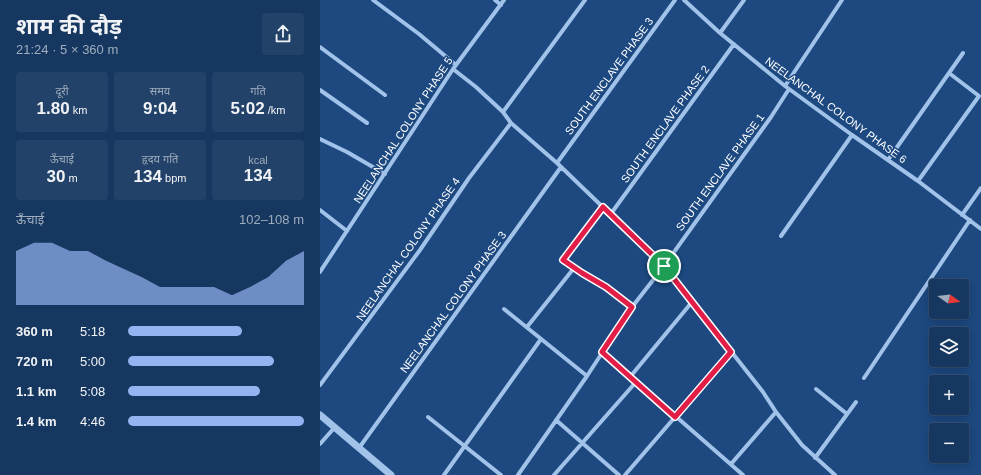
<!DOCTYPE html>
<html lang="hi">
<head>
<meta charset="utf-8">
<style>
	body { margin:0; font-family:Helvetica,"Noto Sans Devanagari",sans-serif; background:#234269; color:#f1f3f6; height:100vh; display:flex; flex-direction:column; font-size:15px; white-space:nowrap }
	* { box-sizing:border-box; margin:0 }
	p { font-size:13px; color:#9eacbd }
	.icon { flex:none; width:22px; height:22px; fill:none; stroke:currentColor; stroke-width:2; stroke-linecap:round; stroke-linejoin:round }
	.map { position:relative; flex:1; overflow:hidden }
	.details { display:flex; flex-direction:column; background:#163760; width:320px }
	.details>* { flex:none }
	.needle { width:26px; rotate:104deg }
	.controls { position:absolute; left:609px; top:279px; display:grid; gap:8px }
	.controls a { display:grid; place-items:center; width:40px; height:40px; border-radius:4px; background:#163760; box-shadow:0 2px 10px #0003,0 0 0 1px #355175; font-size:20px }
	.pin { position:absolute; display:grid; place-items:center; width:34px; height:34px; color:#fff; margin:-17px; border:2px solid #fff; border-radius:50%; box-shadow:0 1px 4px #0007 }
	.round { display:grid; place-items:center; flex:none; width:42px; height:42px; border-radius:4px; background:#234269 }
	.overview { display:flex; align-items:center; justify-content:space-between; height:68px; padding:0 16px }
	h1 { font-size:22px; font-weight:700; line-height:30px }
	.stats { display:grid; grid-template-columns:repeat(3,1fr); gap:6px; height:68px; padding:4px 16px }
	.stats div { display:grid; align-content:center; border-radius:4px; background:#234269; text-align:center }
	.stats b { font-size:17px; font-weight:700 }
	.stats small { font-size:11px; font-weight:400 }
	.stats p { font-size:11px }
	.chart { height:112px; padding:8px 16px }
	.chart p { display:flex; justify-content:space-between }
	.chart svg { width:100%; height:72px; margin-top:4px; fill:#95b2f1; opacity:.7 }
	ul { padding:0 16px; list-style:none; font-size:13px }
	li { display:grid; grid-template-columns:64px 48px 1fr; align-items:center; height:30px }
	li i { height:10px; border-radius:5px; background:#95b2f1 }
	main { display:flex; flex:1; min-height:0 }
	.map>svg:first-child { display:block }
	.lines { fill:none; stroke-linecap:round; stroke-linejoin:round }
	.minor { stroke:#a1c2e9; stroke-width:4 }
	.tertiary { stroke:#a1c2e9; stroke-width:7 }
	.route-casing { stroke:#fff; stroke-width:8 }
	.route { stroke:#e11d48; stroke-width:5 }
	.labels { text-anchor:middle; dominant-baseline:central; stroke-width:3; stroke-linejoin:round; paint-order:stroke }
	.street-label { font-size:11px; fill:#fff; stroke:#1d4980 }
</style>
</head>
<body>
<main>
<section class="details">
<div class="overview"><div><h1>शाम की दौड़</h1><p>21:24 · 5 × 360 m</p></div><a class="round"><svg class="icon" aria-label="share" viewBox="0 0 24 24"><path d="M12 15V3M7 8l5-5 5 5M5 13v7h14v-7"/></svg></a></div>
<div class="stats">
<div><p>दूरी</p><b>1.80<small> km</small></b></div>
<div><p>समय</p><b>9:04</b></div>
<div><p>गति</p><b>5:02<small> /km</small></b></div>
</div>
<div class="stats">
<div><p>ऊँचाई</p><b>30<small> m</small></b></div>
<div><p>हृदय गति</p><b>134<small> bpm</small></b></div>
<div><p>kcal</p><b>134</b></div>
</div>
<div class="chart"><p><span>ऊँचाई</span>102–108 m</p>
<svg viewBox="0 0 160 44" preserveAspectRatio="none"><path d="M0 44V11L10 6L20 6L30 11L40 11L50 17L60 22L70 27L80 33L90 33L100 33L110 33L120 38L130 33L140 27L150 17L160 11V44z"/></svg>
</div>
<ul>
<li><b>360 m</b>5:18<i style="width:65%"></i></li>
<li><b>720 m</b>5:00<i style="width:83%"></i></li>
<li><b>1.1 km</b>5:08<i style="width:75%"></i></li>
<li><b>1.4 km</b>4:46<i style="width:100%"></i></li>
</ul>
</section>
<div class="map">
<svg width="661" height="475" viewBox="0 0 661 475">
	<rect width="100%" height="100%" fill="#1d4980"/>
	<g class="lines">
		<!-- minor -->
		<path class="minor" d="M53 0 99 34 136 65
			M175 0 181 5
			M364 0 400 33 465 86 532 135 598 181 661 229
			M400 33 424 0
			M0 47 65 95
			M133 69 156 87 183 112 191 123 237 163 344 266 443 392 456 412 482 445 515 475
			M465 86 522 0
			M0 90 47 123
			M183 112 265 0
			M0 139 27 152 65 174
			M568 160 643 53
			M237 163 355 0
			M598 181 659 96 629 73
			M283 207 243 260 262 273 286 287 312 307
			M0 210 27 231
			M290 215 414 44
			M642 215 661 188
			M461 236 532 135
			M0 272 133 69 184 0
			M184 309 267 376
			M207 327 254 268
			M282 352 423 475
			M310 377 372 302
			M544 378 650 220
			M0 385 100 250 149 178 191 123
			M496 389 527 414
			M108 417 181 475
			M236 420 299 475
			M0 444 15 427
			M39 448 241 167
			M495 458 536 402
			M411 464 456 412
			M124 475 221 339
			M198 475 267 376 312 307 344 266 451 117 469 89
			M234 475 316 382
			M305 475 411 352"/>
		<!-- tertiary -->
		<path class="tertiary" d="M0 415 71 475"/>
	</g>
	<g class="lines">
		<!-- route casing -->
		<g class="route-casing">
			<path id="route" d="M283 207 344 266 411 352 355 417 282 352 312 307 286 287 262 273 243 260Z"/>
		</g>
		<!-- route -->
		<use href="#route" class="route"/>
	</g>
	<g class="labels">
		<!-- street labels -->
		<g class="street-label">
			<text transform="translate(289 76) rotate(-54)">SOUTH ENCLAVE PHASE 3</text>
			<text transform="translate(516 110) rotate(36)">NEELANCHAL COLONY PHASE 6</text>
			<text transform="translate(345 124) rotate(-54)">SOUTH ENCLAVE PHASE 2</text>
			<text transform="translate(83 130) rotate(-57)">NEELANCHAL COLONY PHASE 5</text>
			<text transform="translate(400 172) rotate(-54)">SOUTH ENCLAVE PHASE 1</text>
			<text transform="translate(88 249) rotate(-55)">NEELANCHAL COLONY PHASE 4</text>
			<text transform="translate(133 302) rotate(-54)">NEELANCHAL COLONY PHASE 3</text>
		</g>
	</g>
</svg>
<div class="controls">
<a><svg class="needle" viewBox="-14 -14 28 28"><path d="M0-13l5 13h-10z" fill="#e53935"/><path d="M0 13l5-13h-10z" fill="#9eacbd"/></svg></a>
<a><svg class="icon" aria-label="layers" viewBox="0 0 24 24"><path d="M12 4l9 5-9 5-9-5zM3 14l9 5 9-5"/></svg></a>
<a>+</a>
<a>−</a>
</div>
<div class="pin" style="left:344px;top:266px;background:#1e9e55"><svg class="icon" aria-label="arrive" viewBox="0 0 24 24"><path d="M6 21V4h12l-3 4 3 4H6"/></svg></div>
</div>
</main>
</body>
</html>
